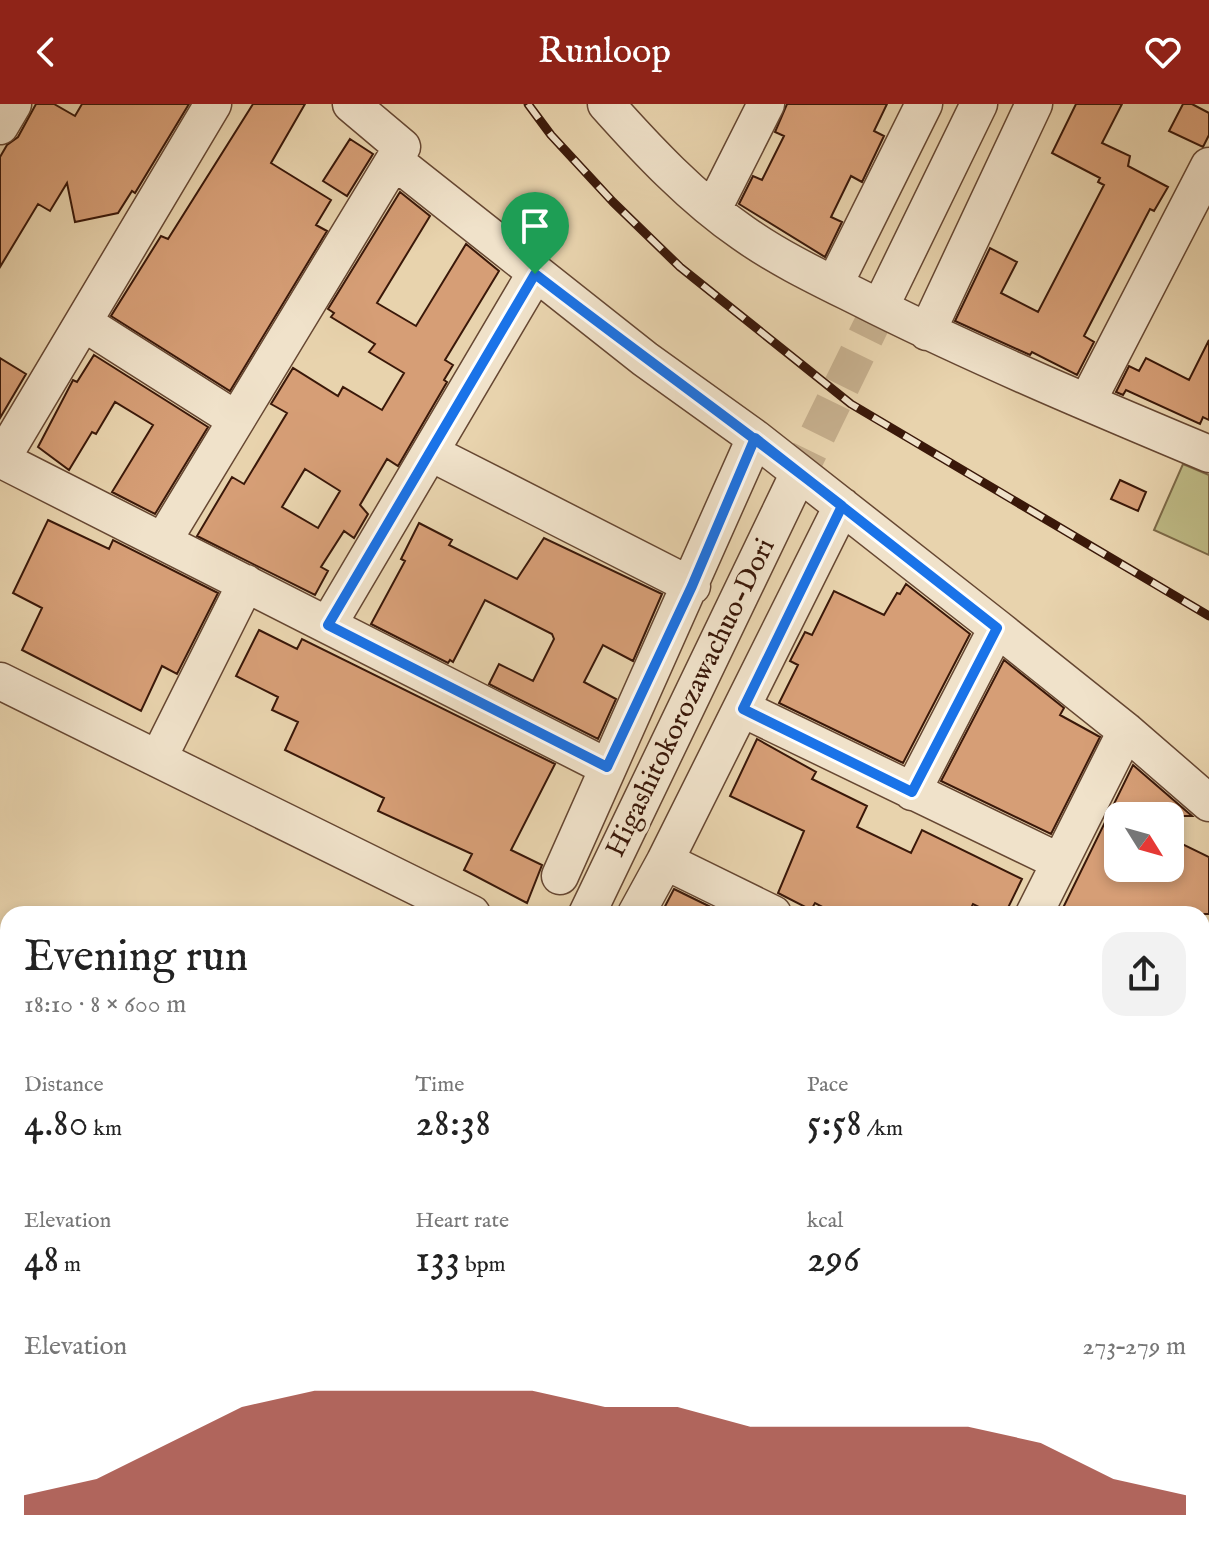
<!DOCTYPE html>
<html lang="en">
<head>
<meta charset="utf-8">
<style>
	body { margin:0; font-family:"IM FELL English",serif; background:#f2f2f2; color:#222; height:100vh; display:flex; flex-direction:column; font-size:30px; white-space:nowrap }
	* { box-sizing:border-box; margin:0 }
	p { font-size:26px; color:#767676 }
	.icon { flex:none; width:44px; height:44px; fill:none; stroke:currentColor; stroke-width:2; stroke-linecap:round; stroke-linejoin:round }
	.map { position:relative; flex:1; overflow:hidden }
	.panel { position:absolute; left:0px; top:802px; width:1210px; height:648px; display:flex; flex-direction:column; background:#fff; border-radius:24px 24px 0 0; box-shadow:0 4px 12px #0003 }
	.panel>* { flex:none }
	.needle { width:52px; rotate:127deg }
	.fabs { position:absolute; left:1104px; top:698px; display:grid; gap:16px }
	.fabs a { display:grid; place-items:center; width:80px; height:80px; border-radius:16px; background:#fff; box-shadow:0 4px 12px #0003; font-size:40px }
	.pin { position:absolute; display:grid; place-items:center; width:68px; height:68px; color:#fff; margin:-82px -34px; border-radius:50% 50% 50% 0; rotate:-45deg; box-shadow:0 0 8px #0007 }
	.pin .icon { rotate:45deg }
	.round { display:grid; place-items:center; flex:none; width:84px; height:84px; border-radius:24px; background:#f2f2f2 }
	.overview { display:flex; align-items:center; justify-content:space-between; height:136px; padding:0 24px }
	h1 { font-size:44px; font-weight:600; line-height:60px }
	.stats { display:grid; grid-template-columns:repeat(3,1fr); gap:12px; height:136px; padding:8px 24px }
	.stats div { display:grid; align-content:center }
	.stats b { font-size:40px; font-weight:600 }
	.stats small { font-size:22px; font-weight:400 }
	.stats p { font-size:22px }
	.chart { height:224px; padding:16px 24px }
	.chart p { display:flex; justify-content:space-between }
	.chart svg { width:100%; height:144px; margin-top:8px; fill:#8f2418; opacity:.7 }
	header { display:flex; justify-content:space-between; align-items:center; height:104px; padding:0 24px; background:#8f2418; color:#fff; font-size:36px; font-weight:600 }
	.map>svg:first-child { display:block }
	.green { fill:#beba85; stroke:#7c6947; stroke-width:2 }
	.building { fill:#d69e76; stroke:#3a1809; stroke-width:2; fill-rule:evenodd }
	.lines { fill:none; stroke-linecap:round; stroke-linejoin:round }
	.minor-tunnel { stroke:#c5ae8c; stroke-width:36; stroke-dasharray:36 18; stroke-linecap:butt }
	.minor-casing { stroke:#664732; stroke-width:39 }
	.path { stroke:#3a1809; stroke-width:5; stroke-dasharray:2 4; stroke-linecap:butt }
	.minor { stroke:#f0e2ca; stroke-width:36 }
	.rail-casing { stroke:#3a1809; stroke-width:9 }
	.rail { stroke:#f0e2ca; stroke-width:6; stroke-dasharray:18; stroke-linecap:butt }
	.route-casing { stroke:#fff; stroke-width:16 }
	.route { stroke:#1a73e8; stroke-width:10 }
	.labels { text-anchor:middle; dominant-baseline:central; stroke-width:8; stroke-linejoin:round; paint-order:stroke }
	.street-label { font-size:28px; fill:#3a1809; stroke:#f0e2ca }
</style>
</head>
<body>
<header><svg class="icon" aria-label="back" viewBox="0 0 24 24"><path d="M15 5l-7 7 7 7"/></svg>Runloop<svg class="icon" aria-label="heart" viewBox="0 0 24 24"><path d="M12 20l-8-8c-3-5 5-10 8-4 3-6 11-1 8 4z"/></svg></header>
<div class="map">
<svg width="1209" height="1450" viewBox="0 0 1209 1450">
	<rect width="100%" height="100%" fill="#e8d3ad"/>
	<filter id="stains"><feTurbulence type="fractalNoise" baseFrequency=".0025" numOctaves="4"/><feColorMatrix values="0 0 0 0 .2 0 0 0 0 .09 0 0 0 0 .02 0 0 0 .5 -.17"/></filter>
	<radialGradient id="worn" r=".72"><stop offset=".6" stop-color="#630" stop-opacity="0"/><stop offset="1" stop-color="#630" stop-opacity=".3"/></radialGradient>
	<!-- green -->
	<path class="green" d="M1183 360 1209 371V451L1154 426Z"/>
	<!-- building -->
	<path class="building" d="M36 0H54L75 12 82 0H189L135 89 132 87 118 109 75 118 67 79 50 107 38 100 0 163V53L7 41 18 33Z
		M253 0H305L271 59 331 96 316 121 327 127 230 287 111 212 161 132 168 135Z
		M787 0H887L874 27 884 32 862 78 851 72 831 113 842 118 825 153 739 100 753 72 762 76 784 32 775 28Z
		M1076 0H1122L1102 39 1130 52 1128 62 1168 83 1154 107 1150 105 1084 232 1094 238 1077 271 1032 248 1030 251 955 217 990 144 1017 158 1001 189 1038 208 1104 81 1098 78 1100 74 1052 49Z
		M1183 0H1192L1209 9V31L1203 43 1169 27Z
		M350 35 373 50 347 92 323 77Z
		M400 88 430 112 377 199 416 222 466 140 499 167 445 256 453 261 444 276 447 278 398 362 387 355 360 401 368 410 354 434 344 427 321 463 328 467 315 491 197 432 232 373 244 380 287 309 271 300 293 264 338 292 343 283 382 306 404 269 369 248 375 240 331 213 334 209 328 205ZM305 365 340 387 318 424 282 403Z
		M1209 236V316L1203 313 1200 320 1126 286 1123 291 1116 288 1129 262 1139 267 1146 254 1189 276Z
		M94 251 208 323 155 410 112 388 153 321 115 298 96 330 92 328 69 366 38 343 73 276 77 278Z
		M0 254 26 270 0 314Z
		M1120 376 1146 388 1138 407 1111 395Z
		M48 416 109 445 113 436 218 489 177 570 162 562 141 607 22 546 42 504 13 489Z
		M419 419 452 436 449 441 517 475 544 434 662 490 633 557 603 541 584 578 616 595 598 635 489 580 499 560 533 577 554 535 552 530 485 496 453 558 450 556 448 559 371 520 405 457 401 455Z
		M906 480 970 530 903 659 779 599 798 561 790 557 805 528 812 531 834 487 884 511 897 489 900 490Z
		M259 526 297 545 302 535 555 660 511 746 542 761 527 799 464 766 472 750 378 707 384 694 285 646 298 618 272 606 278 593 236 572Z
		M1004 556 1064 604 1060 611 1100 633 1051 730 941 677Z
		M757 635 816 668 812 675 867 702 857 723 911 749 922 726 1022 775 1005 810H993L973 800 968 810H836L815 799 811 806 778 789 804 727 730 692Z
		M1133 661 1192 712H1118V764H1170V734L1209 753V810H1060Z
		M674 785 725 810H661Z"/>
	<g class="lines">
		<!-- minor-tunnel -->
		<path class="minor-tunnel" d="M794 379 887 189"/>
		<!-- minor casing -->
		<g class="minor-casing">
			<path id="minor" d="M606 0C647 46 692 94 743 129 784 158 831 179 876 202 985 256 1097 303 1209 350
				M0 22 13 0
				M396 58 645 255 755 334 997 524 1126 627 1209 699
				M713 105 766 0
				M834 181 924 0
				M887 189 979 0
				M84 219 235 315
				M927 228 1034 0
				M1087 298 1209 62
				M431 349 692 482
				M0 355 607 663
				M1 356 213 0
				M163 437 402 43 351 0
				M328 521 535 170
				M0 577 472 810
				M743 605 1060 758
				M158 655 246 479
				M912 688 997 524
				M560 772 755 334
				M587 810 794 379
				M636 810 665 757
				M773 810 665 757 842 402
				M1034 810 1126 627
				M1202 939 1209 944
				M1202 1170 1209 1173
				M1202 1258 1209 1246
				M1092 1450 1096 1442"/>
		</g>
		<!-- path -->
		<path class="path" d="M0 837 8 841
			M140 1450 153 1442"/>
		<!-- minor -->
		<use href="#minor" class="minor"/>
		<!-- rail casing -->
		<g class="rail-casing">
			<path id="rail" d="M528 0 551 31 613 98 680 163 851 300 1209 512"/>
		</g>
		<!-- rail -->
		<use href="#rail" class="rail"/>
	</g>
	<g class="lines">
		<!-- route casing -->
		<g class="route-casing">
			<path id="route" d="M535 170 328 521 607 663 692 482 755 334 997 524 912 688 743 605 842 402C741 323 636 248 535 170"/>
		</g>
		<!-- route -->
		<use href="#route" class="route"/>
	</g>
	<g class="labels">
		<!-- street labels -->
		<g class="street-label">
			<text transform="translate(691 594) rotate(-64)">Higashitokorozawachuo-Dori</text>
		</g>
	</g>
	<rect width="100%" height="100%" filter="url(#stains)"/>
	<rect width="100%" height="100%" fill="url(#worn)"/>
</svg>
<div class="fabs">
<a><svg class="needle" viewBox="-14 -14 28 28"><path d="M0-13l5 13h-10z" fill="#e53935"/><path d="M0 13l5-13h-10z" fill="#767676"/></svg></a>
</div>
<div class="pin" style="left:535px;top:170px;background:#1e9e55"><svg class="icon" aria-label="arrive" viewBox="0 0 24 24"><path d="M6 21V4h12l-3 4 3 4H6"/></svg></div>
<section class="panel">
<div class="overview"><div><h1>Evening run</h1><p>18:10 · 8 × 600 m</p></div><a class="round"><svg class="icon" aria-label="share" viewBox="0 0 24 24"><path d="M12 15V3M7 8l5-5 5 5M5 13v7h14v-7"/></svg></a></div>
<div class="stats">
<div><p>Distance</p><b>4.80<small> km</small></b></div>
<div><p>Time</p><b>28:38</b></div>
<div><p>Pace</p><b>5:58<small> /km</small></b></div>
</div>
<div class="stats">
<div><p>Elevation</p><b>48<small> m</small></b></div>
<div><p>Heart rate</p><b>133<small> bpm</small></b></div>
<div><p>kcal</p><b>296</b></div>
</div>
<div class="chart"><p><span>Elevation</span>273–279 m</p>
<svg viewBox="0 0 160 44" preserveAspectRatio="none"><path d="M0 44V38L10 33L20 22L30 11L40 6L50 6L60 6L70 6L80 11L90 11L100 17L110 17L120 17L130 17L140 22L150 33L160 38V44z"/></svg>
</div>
</section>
</div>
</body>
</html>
